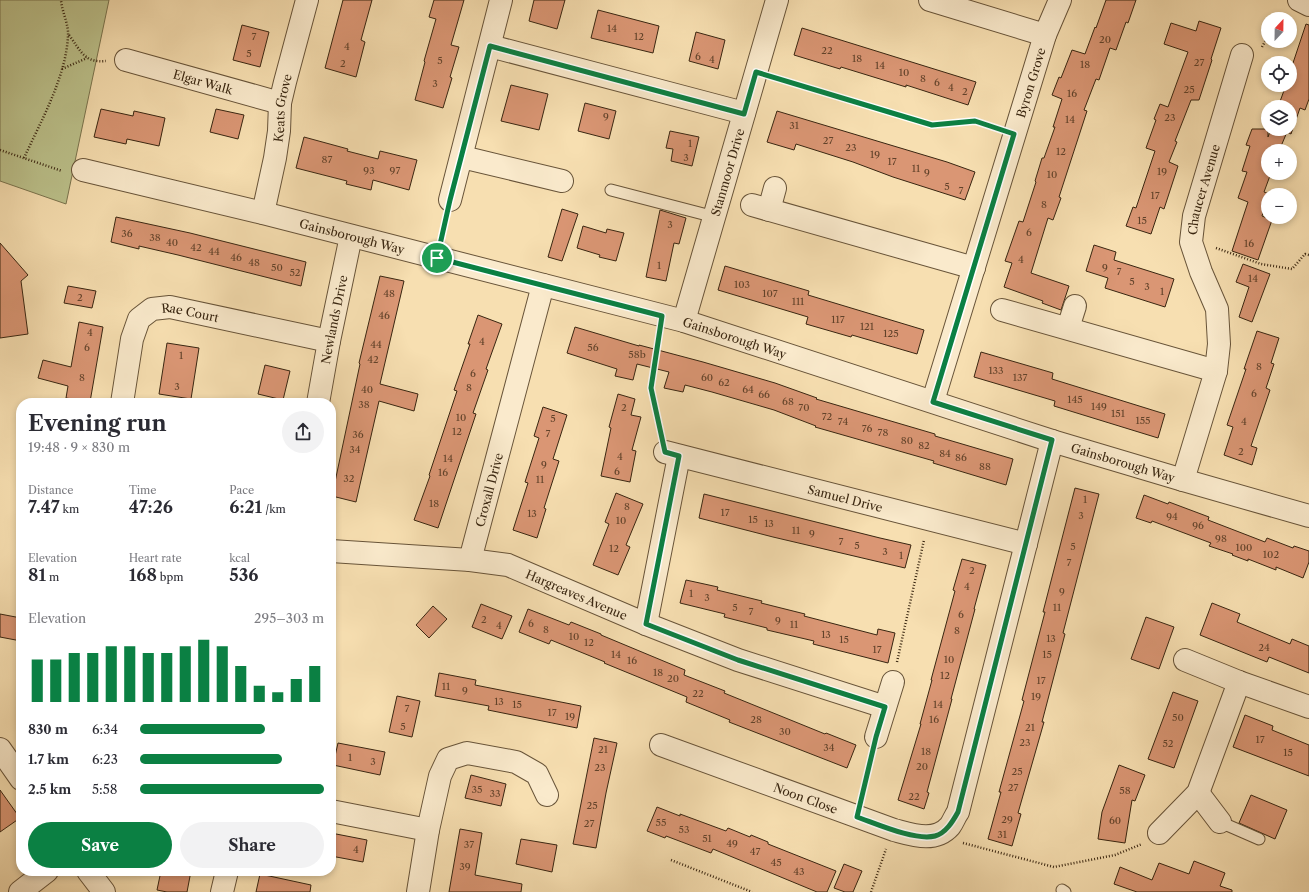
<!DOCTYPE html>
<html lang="en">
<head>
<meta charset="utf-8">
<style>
	body { margin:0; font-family:"Libre Caslon Text",serif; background:#f2f2f3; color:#2b2b33; height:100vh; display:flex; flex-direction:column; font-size:15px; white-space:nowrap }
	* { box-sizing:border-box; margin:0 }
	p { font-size:13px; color:#7c7c81 }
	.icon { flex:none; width:22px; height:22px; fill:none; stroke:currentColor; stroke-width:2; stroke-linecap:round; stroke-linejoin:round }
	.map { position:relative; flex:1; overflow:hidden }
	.details { position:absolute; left:16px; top:398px; width:320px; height:478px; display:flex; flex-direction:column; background:#fff; border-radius:16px; box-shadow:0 2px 6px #0003 }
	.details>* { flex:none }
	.needle { width:26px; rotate:22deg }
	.buttons { position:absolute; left:1261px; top:12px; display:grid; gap:8px }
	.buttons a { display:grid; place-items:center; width:36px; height:36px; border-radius:50%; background:#fff; box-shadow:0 2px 6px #0003; font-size:20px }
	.pin { position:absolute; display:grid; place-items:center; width:34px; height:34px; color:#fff; margin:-17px; border:2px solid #fff; border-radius:50%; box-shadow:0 1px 4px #0007 }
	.round { display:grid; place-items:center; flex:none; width:42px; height:42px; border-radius:21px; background:#f2f2f3 }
	.summary { display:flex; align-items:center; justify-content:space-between; height:68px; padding:0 12px }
	h1 { font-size:22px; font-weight:700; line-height:30px }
	.stats { display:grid; grid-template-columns:repeat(3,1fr); gap:6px; height:68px; padding:4px 12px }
	.stats div { display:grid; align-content:center }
	.stats b { font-size:17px; font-weight:700 }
	.stats small { font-size:11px; font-weight:400 }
	.stats p { font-size:11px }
	.chart { height:112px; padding:8px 12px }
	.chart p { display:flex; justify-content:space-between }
	.chart svg { width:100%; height:72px; margin-top:4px; stroke:#0b8043; stroke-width:6 }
	.action { display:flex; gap:8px; margin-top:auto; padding:8px 12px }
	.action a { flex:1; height:46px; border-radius:24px; background:#0b8043; color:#fff; font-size:16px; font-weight:700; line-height:46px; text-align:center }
	.action a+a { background:#f2f2f3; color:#2b2b33 }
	ul { padding:0 12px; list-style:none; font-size:13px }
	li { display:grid; grid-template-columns:64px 48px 1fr; align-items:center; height:30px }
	li i { height:10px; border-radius:5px; background:#0b8043 }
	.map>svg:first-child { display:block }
	.green { fill:#bcc28c; stroke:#7a744e }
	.building { fill:#da9674; stroke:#392611 }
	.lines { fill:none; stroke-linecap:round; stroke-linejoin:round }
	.service-casing { stroke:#685439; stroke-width:13 }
	.minor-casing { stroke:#685439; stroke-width:24 }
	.tertiary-casing { stroke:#685439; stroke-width:24 }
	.path { stroke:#392611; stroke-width:2.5; stroke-dasharray:1 2; stroke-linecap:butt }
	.service { stroke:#faeacc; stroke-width:11 }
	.minor { stroke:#faeacc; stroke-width:22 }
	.tertiary { stroke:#faeacc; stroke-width:22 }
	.route-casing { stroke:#fff; stroke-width:8 }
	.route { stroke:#0b8043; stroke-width:5 }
	.labels { text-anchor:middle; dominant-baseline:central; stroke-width:3; stroke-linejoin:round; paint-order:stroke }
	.number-label { font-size:10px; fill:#61422a }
	.street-label { font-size:12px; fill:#392611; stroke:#faeacc }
</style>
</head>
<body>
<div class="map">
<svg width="1309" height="892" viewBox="0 0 1309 892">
	<rect width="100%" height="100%" fill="#f7dfb1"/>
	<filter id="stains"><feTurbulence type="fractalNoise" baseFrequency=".005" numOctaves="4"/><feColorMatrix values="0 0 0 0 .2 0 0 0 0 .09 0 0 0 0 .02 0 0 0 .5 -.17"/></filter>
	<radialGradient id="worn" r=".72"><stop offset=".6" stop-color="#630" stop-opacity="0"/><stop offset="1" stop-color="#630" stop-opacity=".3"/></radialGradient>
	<!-- green -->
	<path class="green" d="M0 0H109L66 204 0 181Z"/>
	<!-- building -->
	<path class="building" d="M343 0H372L361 40 365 42 356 77 325 68Z
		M434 0H464L451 45 459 47 450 77 452 78 443 108 415 100 425 62 424 61 436 19 429 17Z
		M534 0H565L557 29 529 21Z
		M1106 0H1136L1128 23 1126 22 1116 50 1110 48 1099 80 1096 79 1084 110 1087 111 1059 197 1061 198 1053 220 1048 218 1031 273 1069 286 1061 310 1042 303 1043 301 1004 287 1012 263 1005 261 1019 221 1023 222 1036 182 1035 181 1042 158H1044L1055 127H1053L1062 99 1052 95 1059 77 1061 78 1072 50 1085 54 1095 27 1096 28Z
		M598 10 659 26 653 53 591 38Z
		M1199 21 1221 28 1211 59 1212 60 1199 100H1191L1175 141 1177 142 1169 162 1178 166 1164 209 1160 207 1151 234 1126 226 1133 207 1136 208 1155 151 1146 148 1156 120 1154 119 1160 104 1168 107 1188 52 1164 44 1171 23 1196 31Z
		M1306 24 1309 25V99L1305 110 1300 108 1291 134 1287 132 1279 151H1268V173H1271L1264 192 1269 194 1262 216 1272 220 1258 260 1232 251 1248 202 1238 198 1247 172 1242 171 1250 146 1246 145 1252 129H1268V137L1271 129H1290V107H1278L1286 85H1290V72Z
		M242 25 269 32 260 67 233 60Z
		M802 28 976 82 968 105 906 85V87L841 67 840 69 794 55Z
		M696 32 725 40 718 69 689 61Z
		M511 85 548 94 539 130 501 121Z
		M585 103 616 111 609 139 578 131Z
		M101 109 133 116 134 111 165 118 159 146 127 139 126 144 94 137Z
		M216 109 244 115 238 139 210 132Z
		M777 111 947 162 975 172 965 200 893 177 853 162 796 144 794 150 767 142Z
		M670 131 699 137 692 166 671 161 673 149 666 148Z
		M304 137 348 149 347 151 378 159 380 151 417 160 409 190 373 180 371 190 346 184 347 181 296 168Z
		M562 209 578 214 562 261 548 257Z
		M660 210 686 218 679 244 674 243 666 281 646 277Z
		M116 217 190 233 306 262 301 286 178 255 139 246V249L111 242Z
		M583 226 606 233 607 229 624 233 616 261 599 257 600 255 577 248Z
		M0 243 28 275 21 281 28 334 0 338Z
		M1094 245 1116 252 1114 260 1174 279 1165 307 1105 288 1108 278 1086 271Z
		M1243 264 1270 274 1252 322 1239 317 1249 287 1236 282Z
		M725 266 809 291 808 295 924 330 917 354 852 335 851 337 806 324 808 317 718 290Z
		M380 276 404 281 380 384 418 394 414 411 379 401 356 502 332 496 360 364 359 363Z
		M68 286 96 291 92 308 64 303Z
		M478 315 502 324 486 369 488 370 473 413 476 414 438 528 414 520 430 476 429 475 457 391 454 390 470 344H468Z
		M79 322 103 327 90 402 66 398 68 386 38 378 43 360 71 367Z
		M575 327 639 346V345L703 362 775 383 817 398 816 399 935 434V436L1013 459 1006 485 933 463 934 461 815 427 816 426 774 410 712 392 685 385 683 392 664 388 669 372 637 364 633 380 615 376 617 369 567 353Z
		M1257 331 1279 338 1271 363 1274 364 1266 388 1270 390 1251 446 1257 448 1252 465 1224 455 1233 427 1227 425 1246 369H1244Z
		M167 343 199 348 191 399 159 394Z
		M981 352 1053 373 1052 379 1165 414 1158 438 1054 406 1055 401 974 377Z
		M265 365 290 371 283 400 258 394Z
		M618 394 635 399 631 415 641 417 632 450 636 451 630 482 601 476 611 428 609 427Z
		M543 407 567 415 553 459 559 461 544 508 546 509 537 538 513 530 528 483 525 482 539 438 534 436Z
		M1075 488 1099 494 1063 633 1065 634 1042 722H1044L1018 813 1021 814 1012 846 988 839 1001 792H999L1024 701 1022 700 1045 612H1043Z
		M616 493 643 504 626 545 630 547 618 575 593 565 609 524 605 522Z
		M704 494 880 538 911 545 905 568 773 537 699 518Z
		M1144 495 1168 504 1169 502 1209 517 1208 520 1265 542 1267 538 1293 548 1294 546 1309 551V562L1303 578 1276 567V570L1248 559V561L1232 555 1233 554 1209 546 1211 543 1152 521 1151 523 1136 518Z
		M962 559 986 565 974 609H975L951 699H952L927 792 929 793 924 809 898 800 921 724H920L932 680H931L955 591 953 590Z
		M686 580 718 587 717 590 762 601 761 603 805 614 804 616 877 635 878 629 895 633 888 663 813 644 814 641 767 630V628L724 617 725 614 680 603Z
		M1212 603 1240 614 1237 622 1290 644 1292 639 1309 646V673L1269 657 1267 662 1200 635Z
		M481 604 512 616 502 639 472 627Z
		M433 606 447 619 429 638 416 625Z
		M528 609 569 625 571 622 601 634V635L685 670 684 675 725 691 724 693 825 734 826 733 856 745 847 768 729 722 730 720 686 702 687 697 604 663 605 662 551 640 549 644 519 632Z
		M0 614 21 618V641L0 637Z
		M1146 617 1174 627 1159 669 1131 659Z
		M439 673 476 680 475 685 581 706 577 728 488 710 489 706 435 696Z
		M1173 692 1198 701 1174 768 1148 759Z
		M397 696 420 701 412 737 389 732Z
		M1245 715 1273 726 1272 730 1309 745V776L1233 747Z
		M594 738 617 743 606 793 596 848 573 844Z
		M338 743 385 752 380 775 333 765Z
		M1119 765 1145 775 1135 801 1132 800 1125 843 1098 839 1102 812Z
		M471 775 506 784 501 806 465 798Z
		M0 790 20 818 0 832Z
		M1251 795 1287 810 1275 839 1239 823Z
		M657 807 680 816V814L726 831 728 828 750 837 751 835 768 842V844L836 871 827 892H817L713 849 711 853 666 836 665 838 647 831Z
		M460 829 482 833 475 875 522 884 521 892H449Z
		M331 833 367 840 363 862 331 856Z
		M521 839 557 845 552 872 516 864Z
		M1194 861 1225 873 1220 886 1232 890V892H1137L1114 884 1120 867 1152 880 1159 863 1189 874Z
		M844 864 862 871 853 892H845L834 888Z
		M161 871H191L187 892H167L157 890Z
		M260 874 311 885 310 892H256Z"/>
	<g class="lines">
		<!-- service casing -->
		<g class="service-casing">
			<path id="service" d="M611 190 715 217
				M1220 822 1259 839
				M1062 890 1065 892"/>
		</g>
		<!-- minor casing -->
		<g class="minor-casing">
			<g id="minor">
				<path d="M930 0 1045 35"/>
				<path d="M490 46 744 113"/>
				<path id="s1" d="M126 60 280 103"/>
				<path d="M462 157 562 181"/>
				<path id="s2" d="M83 170 263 213 684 321 1052 441 1183 480 1309 516"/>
				<path d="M450 200 501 0"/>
				<path d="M752 205 974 268"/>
				<path d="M769 210 775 188"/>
				<path id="s3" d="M263 213 275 158 279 131 280 103 285 82 307 0"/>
				<path d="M1002 310 1216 371"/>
				<path id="s4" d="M684 321 777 0"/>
				<path d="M1068 328 1075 306"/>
				<path id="s5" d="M933 401 1045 35 1060 0"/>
				<path id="s6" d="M122 403 132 339 139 319 152 309 170 307 329 341"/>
				<path id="s7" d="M318 403 329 341 351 236"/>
				<path id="s8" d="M665 452 1026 544"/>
				<path id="s9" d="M1183 480 1216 371 1219 344 1217 309 1201 272 1191 242 1194 216 1242 55"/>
				<path id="s10" d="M331 551 470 560 543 285"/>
				<path id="s11" d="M470 560 508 565 646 624 738 660 885 707"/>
				<path d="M646 624 679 456"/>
				<path d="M1185 660 1239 682 1309 707"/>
				<path d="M876 737 893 682"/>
				<path id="s12" d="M661 745 894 830C913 835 935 843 950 826 953 822 955 816 958 812L1052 441"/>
				<path d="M1198 793 1220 822"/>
				<path d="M331 811 428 830"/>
				<path d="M1159 833 1198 793 1239 682"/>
				<path d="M20 892 47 871"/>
				<path d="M222 892 227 871"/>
				<path d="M418 892 428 830 440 776 448 759 467 753 516 762 537 774 547 795"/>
			</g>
		</g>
		<!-- tertiary casing -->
		<g class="tertiary-casing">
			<path id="tertiary" d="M1299 0 1309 5
				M0 749 21 779
				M88 871 104 892"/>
		</g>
		<!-- path -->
		<path class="path" d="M1277 19 1281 11
			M69 35C81 51 84 63 106 61
			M1262 47 1268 36
			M62 69 87 58
			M776 77 932 125 975 121 995 128
			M0 150 62 171
			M24 158C41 121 66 77 68 36 69 25 62 12 61 0
			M442 238 445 221
			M1216 248 1261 264 1292 269 1305 254 1309 255
			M659 336 651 388 660 432
			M897 662 924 540
			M862 795 871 757
			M963 843 1054 867 1115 855 1142 844
			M671 860 752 892
			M871 892 886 849"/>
		<!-- service -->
		<use href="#service" class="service"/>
		<!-- minor -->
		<use href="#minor" class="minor"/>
		<!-- tertiary -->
		<use href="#tertiary" class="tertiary"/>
	</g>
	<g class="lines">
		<!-- route casing -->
		<g class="route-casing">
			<path id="route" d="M490 46 744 114 756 72 932 125 975 121 1014 134 933 402 1052 440 958 812C953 821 946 833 935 836 915 841 877 824 857 817L876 737 885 707 738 660 646 624 679 456 665 452 651 388 662 316 437 258 450 200Z"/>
		</g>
		<!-- route -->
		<use href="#route" class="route"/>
	</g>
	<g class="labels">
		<!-- number labels -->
		<g class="number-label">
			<text x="612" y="28">14</text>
			<text x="254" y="36">7</text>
			<text x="639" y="36">12</text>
			<text x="1105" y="39">20</text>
			<text x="347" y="46">4</text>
			<text x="827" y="50">22</text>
			<text x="249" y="53">5</text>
			<text x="698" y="56">6</text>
			<text x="857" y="58">18</text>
			<text x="712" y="59">4</text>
			<text x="440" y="60">5</text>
			<text x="1199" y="62">27</text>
			<text x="343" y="63">2</text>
			<text x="1085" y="64">18</text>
			<text x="880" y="65">14</text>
			<text x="904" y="72">10</text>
			<text x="923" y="78">8</text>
			<text x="937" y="82">6</text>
			<text x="435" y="83">3</text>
			<text x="951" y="87">4</text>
			<text x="1189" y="89">25</text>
			<text x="965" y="91">2</text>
			<text x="1072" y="93">16</text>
			<text x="606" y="116">9</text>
			<text x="1170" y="117">23</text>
			<text x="1070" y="119">14</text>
			<text x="794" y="125">31</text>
			<text x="828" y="140">27</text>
			<text x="690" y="143">1</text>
			<text x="851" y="147">23</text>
			<text x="1061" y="151">12</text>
			<text x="875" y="154">19</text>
			<text x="686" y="157">3</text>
			<text x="327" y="159">87</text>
			<text x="892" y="161">17</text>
			<text x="916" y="168">11</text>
			<text x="369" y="170">93</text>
			<text x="395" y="170">97</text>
			<text x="1162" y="171">19</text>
			<text x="927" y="172">9</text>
			<text x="1052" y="174">10</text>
			<text x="947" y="186">5</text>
			<text x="961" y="190">7</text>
			<text x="1155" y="195">17</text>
			<text x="1044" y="204">8</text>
			<text x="1142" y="220">15</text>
			<text x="670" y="224">3</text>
			<text x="1029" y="232">6</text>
			<text x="127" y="233">36</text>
			<text x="155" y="237">38</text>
			<text x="172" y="242">40</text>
			<text x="1249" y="243">16</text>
			<text x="196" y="247">42</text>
			<text x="214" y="251">44</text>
			<text x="236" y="257">46</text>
			<text x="1021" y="259">4</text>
			<text x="254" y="262">48</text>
			<text x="659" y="265">1</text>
			<text x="277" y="267">50</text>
			<text x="1105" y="267">9</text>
			<text x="1119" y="271">7</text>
			<text x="295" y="272">52</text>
			<text x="1253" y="278">14</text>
			<text x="1132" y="281">5</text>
			<text x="742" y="284">103</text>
			<text x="1147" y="286">3</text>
			<text x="1162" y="291">1</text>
			<text x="389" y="293">48</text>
			<text x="770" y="293">107</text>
			<text x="80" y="297">2</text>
			<text x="798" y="301">111</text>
			<text x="384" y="315">46</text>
			<text x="838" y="319">117</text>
			<text x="867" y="326">121</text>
			<text x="90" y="332">4</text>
			<text x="891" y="333">125</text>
			<text x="482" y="341">4</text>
			<text x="376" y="344">44</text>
			<text x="87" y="347">6</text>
			<text x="593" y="347">56</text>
			<text x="637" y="354">58b</text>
			<text x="181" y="355">1</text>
			<text x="373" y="359">42</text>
			<text x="1259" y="366">8</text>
			<text x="996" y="370">133</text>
			<text x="473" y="373">6</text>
			<text x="82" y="377">8</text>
			<text x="707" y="377">60</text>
			<text x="1020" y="377">137</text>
			<text x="724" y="382">62</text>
			<text x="177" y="386">3</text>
			<text x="469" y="387">8</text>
			<text x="367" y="389">40</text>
			<text x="748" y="389">64</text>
			<text x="1254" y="393">6</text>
			<text x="764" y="394">66</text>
			<text x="1075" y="399">145</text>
			<text x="788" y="401">68</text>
			<text x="364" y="404">38</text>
			<text x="1099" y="406">149</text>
			<text x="624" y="407">2</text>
			<text x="804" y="407">70</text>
			<text x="1118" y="413">151</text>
			<text x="827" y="416">72</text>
			<text x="461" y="417">10</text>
			<text x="553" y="418">5</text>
			<text x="1143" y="420">155</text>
			<text x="843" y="421">74</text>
			<text x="1244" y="421">4</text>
			<text x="867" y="428">76</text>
			<text x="457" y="431">12</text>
			<text x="883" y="432">78</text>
			<text x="548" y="433">7</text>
			<text x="358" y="434">36</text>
			<text x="907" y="440">80</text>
			<text x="924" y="445">82</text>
			<text x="355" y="449">34</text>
			<text x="1241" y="451">2</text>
			<text x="945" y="453">84</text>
			<text x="620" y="456">4</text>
			<text x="961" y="457">86</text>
			<text x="448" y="458">14</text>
			<text x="544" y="464">9</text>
			<text x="985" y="466">88</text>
			<text x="617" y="471">6</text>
			<text x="443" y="472">16</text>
			<text x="349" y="478">32</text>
			<text x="540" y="479">11</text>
			<text x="1085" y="499">1</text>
			<text x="434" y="503">18</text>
			<text x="627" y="506">8</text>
			<text x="725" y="512">17</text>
			<text x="532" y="513">13</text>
			<text x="1081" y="515">3</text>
			<text x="1172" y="516">94</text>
			<text x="753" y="519">15</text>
			<text x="621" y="520">10</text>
			<text x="769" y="523">13</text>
			<text x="1198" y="525">96</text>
			<text x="796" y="530">11</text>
			<text x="812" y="533">9</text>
			<text x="1221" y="538">98</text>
			<text x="841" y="541">7</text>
			<text x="857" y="545">5</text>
			<text x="1073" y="546">5</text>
			<text x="1244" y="547">100</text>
			<text x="614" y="548">12</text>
			<text x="885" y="551">3</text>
			<text x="1271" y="554">102</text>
			<text x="901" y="555">1</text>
			<text x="1069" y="562">7</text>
			<text x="972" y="570">2</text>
			<text x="967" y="586">4</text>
			<text x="1062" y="591">9</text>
			<text x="691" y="593">1</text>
			<text x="707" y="597">3</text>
			<text x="735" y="607">5</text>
			<text x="1057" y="607">11</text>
			<text x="751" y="611">7</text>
			<text x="961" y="614">6</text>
			<text x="484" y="619">2</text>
			<text x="778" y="620">9</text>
			<text x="531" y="623">6</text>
			<text x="794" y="624">11</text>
			<text x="499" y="625">4</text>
			<text x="546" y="629">8</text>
			<text x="957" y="630">8</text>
			<text x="826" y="634">13</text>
			<text x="574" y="636">10</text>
			<text x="1051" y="638">13</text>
			<text x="844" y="639">15</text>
			<text x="589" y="642">12</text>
			<text x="1264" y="647">24</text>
			<text x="877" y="649">17</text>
			<text x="616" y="654">14</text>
			<text x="1047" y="654">15</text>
			<text x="949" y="659">10</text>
			<text x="632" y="660">16</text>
			<text x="658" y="672">18</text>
			<text x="945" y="675">12</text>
			<text x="673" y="678">20</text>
			<text x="1041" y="680">17</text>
			<text x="446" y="686">11</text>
			<text x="465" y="690">9</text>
			<text x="698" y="693">22</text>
			<text x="1036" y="696">19</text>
			<text x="499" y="701">13</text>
			<text x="517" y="704">15</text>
			<text x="938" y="704">14</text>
			<text x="407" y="708">7</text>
			<text x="552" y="712">17</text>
			<text x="570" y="716">19</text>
			<text x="1178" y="717">50</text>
			<text x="756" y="719">28</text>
			<text x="934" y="719">16</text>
			<text x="403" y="726">5</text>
			<text x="1030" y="727">21</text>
			<text x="785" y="731">30</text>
			<text x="1260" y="739">17</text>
			<text x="1025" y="742">23</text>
			<text x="1168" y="743">52</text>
			<text x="829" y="747">34</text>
			<text x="603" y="749">21</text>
			<text x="926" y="751">18</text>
			<text x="1288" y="752">15</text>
			<text x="350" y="757">1</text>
			<text x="373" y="761">3</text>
			<text x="922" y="766">20</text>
			<text x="600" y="767">23</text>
			<text x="1017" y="771">25</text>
			<text x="1013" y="787">27</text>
			<text x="477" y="789">35</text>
			<text x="1125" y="790">58</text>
			<text x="495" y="793">33</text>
			<text x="914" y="796">22</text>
			<text x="592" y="805">25</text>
			<text x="1007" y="819">29</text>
			<text x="1115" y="820">60</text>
			<text x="661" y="822">55</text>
			<text x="589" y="823">27</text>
			<text x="684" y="829">53</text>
			<text x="1002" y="834">31</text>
			<text x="707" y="838">51</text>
			<text x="732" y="843">49</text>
			<text x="469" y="844">37</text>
			<text x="356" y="849">4</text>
			<text x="755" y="851">47</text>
			<text x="776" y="862">45</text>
			<text x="465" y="866">39</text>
			<text x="799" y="871">43</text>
		</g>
		<!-- street labels -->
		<g class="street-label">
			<text stroke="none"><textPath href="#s1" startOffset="80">Elgar Walk</textPath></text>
			<text stroke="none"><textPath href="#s5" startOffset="333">Byron Grove</textPath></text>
			<text stroke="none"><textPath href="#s3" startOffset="107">Keats Grove</textPath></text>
			<text stroke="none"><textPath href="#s4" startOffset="155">Stanmoor Drive</textPath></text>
			<text stroke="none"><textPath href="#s9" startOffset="302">Chaucer Avenue</textPath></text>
			<text stroke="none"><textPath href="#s2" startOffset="277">Gainsborough Way</textPath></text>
			<text stroke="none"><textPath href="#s6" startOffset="141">Rae Court</textPath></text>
			<text stroke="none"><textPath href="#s7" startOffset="85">Newlands Drive</textPath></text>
			<text stroke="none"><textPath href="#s2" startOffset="673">Gainsborough Way</textPath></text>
			<text stroke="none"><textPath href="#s2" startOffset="1081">Gainsborough Way</textPath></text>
			<text stroke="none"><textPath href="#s10" startOffset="212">Croxall Drive</textPath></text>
			<text stroke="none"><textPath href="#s8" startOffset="186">Samuel Drive</textPath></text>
			<text stroke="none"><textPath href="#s11" startOffset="113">Hargreaves Avenue</textPath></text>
			<text stroke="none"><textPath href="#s12" startOffset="154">Noon Close</textPath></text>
		</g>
	</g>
	<rect width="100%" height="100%" filter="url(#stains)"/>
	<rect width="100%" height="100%" fill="url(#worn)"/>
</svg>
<div class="buttons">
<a><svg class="needle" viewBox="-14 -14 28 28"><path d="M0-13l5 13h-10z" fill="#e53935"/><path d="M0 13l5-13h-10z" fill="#7c7c81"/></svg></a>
<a><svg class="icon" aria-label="locate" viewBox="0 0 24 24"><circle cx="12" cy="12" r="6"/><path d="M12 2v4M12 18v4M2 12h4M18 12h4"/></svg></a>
<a><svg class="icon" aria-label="layers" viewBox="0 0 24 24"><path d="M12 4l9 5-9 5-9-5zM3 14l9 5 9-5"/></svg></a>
<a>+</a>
<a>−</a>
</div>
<div class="pin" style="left:437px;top:258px;background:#1e9e55"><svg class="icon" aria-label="arrive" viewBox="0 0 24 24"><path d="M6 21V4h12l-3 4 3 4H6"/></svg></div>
<section class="details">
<div class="summary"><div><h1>Evening run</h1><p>19:48 · 9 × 830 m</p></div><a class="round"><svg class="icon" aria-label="share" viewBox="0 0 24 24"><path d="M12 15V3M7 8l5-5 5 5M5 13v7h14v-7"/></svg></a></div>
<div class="stats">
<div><p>Distance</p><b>7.47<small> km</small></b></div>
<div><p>Time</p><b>47:26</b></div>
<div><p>Pace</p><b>6:21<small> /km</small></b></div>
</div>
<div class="stats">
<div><p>Elevation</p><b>81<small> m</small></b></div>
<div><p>Heart rate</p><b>168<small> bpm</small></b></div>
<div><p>kcal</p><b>536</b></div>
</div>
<div class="chart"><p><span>Elevation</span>295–303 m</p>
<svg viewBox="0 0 160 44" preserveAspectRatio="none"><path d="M5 44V18M15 44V18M25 44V14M35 44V14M45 44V10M55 44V10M65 44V14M75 44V14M85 44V10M95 44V6M105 44V10M115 44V22M125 44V34M135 44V38M145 44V30M155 44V22"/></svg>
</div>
<ul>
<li><b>830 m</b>6:34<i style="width:68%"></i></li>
<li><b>1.7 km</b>6:23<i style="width:77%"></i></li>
<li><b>2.5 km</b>5:58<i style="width:100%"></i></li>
</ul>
<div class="action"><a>Save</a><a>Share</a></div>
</section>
</div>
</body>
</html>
